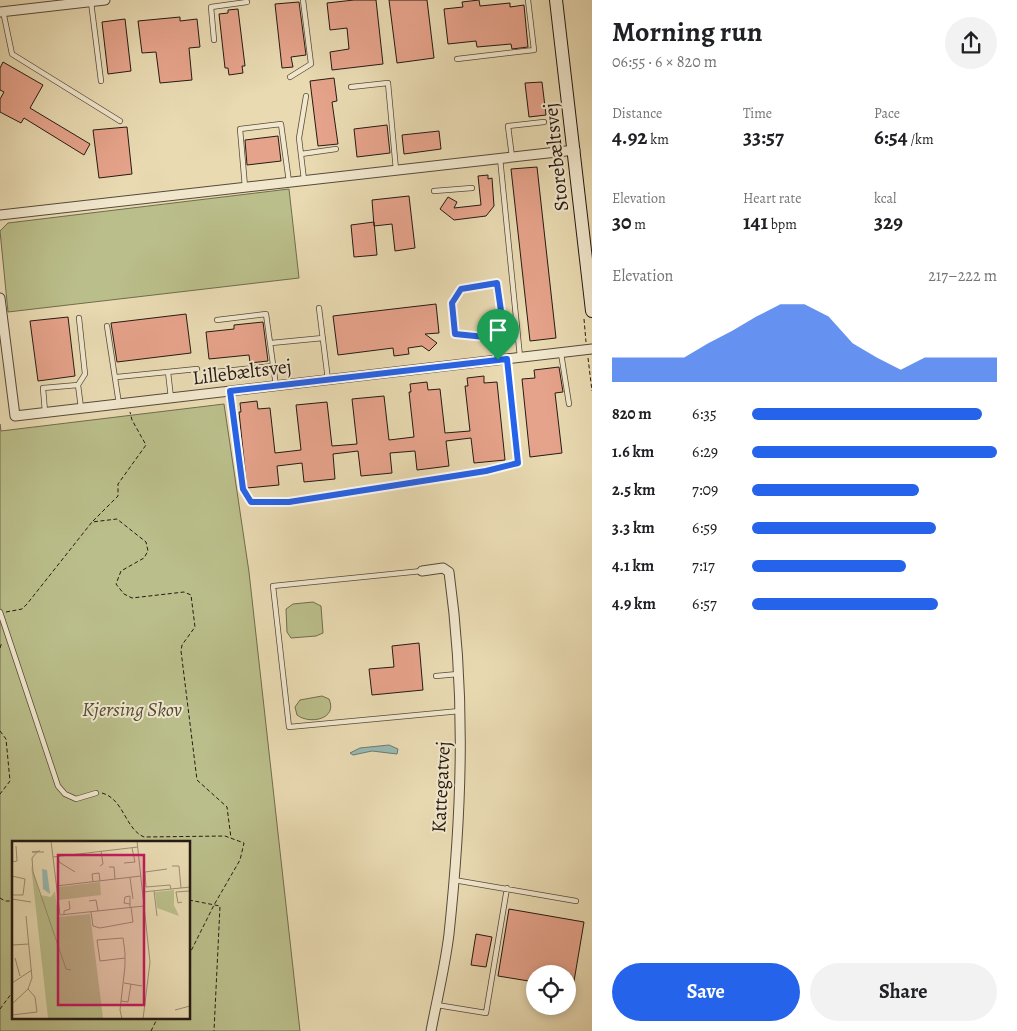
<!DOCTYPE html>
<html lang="en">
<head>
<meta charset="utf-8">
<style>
	body { margin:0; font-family:Alegreya,serif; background:#f2f2f2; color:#202124; height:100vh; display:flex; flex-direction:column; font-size:19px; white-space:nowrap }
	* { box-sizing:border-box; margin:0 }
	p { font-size:16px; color:#757577 }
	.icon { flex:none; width:28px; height:28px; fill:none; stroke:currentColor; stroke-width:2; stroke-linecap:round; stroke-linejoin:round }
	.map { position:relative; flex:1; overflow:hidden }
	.panel { display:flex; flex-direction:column; background:#fff; width:425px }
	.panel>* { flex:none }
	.controls { position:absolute; left:526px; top:965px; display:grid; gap:10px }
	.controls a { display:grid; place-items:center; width:50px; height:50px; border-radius:50%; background:#fff; box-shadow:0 2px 8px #0003; font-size:25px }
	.pin { position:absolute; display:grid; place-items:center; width:42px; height:42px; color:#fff; margin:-51px -21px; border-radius:50% 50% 50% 0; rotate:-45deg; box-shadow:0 0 5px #0007 }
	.pin .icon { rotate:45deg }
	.round { display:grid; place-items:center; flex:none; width:52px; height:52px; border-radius:26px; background:#f2f2f2 }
	.overview { display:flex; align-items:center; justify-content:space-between; height:85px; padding:0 20px }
	h1 { font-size:28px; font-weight:700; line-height:38px }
	.figures { display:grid; grid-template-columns:repeat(3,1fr); gap:8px; height:85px; padding:5px 20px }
	.figures div { display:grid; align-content:center }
	.figures b { font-size:21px; font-weight:700 }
	.figures small { font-size:14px; font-weight:400 }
	.figures p { font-size:14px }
	.chart { height:140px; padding:10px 20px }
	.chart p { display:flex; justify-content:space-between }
	.chart svg { width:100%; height:90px; margin-top:5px; fill:#2563eb; opacity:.7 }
	.button { display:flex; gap:10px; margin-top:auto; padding:10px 20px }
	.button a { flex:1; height:58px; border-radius:30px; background:#2563eb; color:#fff; font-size:20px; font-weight:700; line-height:58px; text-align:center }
	.button a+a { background:#f2f2f2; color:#202124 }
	ul { padding:0 20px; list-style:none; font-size:16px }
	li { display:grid; grid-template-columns:80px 60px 1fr; align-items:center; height:38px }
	li i { height:12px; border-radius:6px; background:#2563eb }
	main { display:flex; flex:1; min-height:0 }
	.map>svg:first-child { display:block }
	.green { fill:#babe8a; stroke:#706c4e; fill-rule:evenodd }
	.water { fill:#99bab3; stroke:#6b7a73 }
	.building { fill:#e6a38b; stroke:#251a13 }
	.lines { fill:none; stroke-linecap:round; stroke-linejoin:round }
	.lane-casing { stroke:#564a3b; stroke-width:6 }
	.street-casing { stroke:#564a3b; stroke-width:11 }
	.secondary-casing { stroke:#251a13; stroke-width:14 }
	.path { stroke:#251a13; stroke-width:1; stroke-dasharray:4 2.5; stroke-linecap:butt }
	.lane { stroke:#f1e7cd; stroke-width:4.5 }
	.street { stroke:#f1e7cd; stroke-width:9 }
	.secondary { stroke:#f1e7cd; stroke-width:12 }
	.route-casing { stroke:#fff; stroke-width:10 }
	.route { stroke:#2563eb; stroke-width:6 }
	.labels { text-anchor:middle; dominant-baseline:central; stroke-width:4; stroke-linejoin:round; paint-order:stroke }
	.street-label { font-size:20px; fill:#251a13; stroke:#f1e7cd }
	.park-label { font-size:20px; font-style:italic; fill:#524b37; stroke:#f1e7cd }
	.inset-road { fill:none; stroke:#9b8d72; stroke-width:1 }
	.view { fill:#c2185b; fill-opacity:0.15; stroke:#c2185b; stroke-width:2.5 }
	.inset-edge { fill:none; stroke:#251a13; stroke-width:2.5 }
</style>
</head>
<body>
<main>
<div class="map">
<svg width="592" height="1031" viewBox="0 0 592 1031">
	<rect width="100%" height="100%" fill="#e9dab2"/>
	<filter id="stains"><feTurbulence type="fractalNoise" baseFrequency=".004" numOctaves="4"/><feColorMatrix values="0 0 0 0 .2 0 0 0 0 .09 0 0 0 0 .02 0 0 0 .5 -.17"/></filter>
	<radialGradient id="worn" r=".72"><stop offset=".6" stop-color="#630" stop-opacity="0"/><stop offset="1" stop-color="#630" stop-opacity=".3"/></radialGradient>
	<!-- green -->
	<path class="green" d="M289 189 299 278 8 312 0 231 8 223Z
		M224 404 249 572 300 1031H0V424L1 431ZM14 842H189V1017H14Z
		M313 602 321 606 323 633 316 636 291 638 287 632 286 609 293 604Z
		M322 696 329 699C338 719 310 725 297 715L295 707 300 700Z"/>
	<!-- water -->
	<path class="water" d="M389 745 398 749 397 754 372 751 353 755 350 753 360 748Z"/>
	<!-- building -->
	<path class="building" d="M354 0H376L383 64 332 70 330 52 349 49 347 28 330 30 327 3Z
		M389 0H427L434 58 397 63Z
		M479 0 480 6 510 3V7L524 5 528 47 512 49 511 44 477 47 476 41 448 44 444 9 463 7 462 2Z
		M299 2 306 55 291 57 293 67 282 68 275 4Z
		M238 9 245 66H242L243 73 229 75 228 68H225L219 14 228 13V10Z
		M180 17V21L197 19 200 47 189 48 192 80 160 83 156 52 142 53 138 21Z
		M125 19 131 71 108 74 102 22Z
		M3 62 43 85 30 108 90 144 84 155 24 118 21 123 0 112V99L4 92 0 90V68Z
		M334 78 337 101 332 102 338 144 318 146 310 81Z
		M542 82 546 115 529 117 525 83Z
		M387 125 390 153 357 157 354 129Z
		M127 127 132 174 99 178 93 130Z
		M439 131 441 149 404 154 402 135Z
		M278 136 281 161 247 165 245 140Z
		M537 167 556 338 530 341 511 169Z
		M488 175V179L492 178 494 206 486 216 454 220 440 209 448 197 457 202 454 208 481 205 478 176Z
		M409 196 415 248 395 251 392 224 374 226 372 200Z
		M374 222 377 255 354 257 351 225Z
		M436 304 439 333 425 334 437 343 429 351 422 346 408 348 409 354 394 356 393 348 338 355 333 316Z
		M186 314 191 353 117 362 111 323Z
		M68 317 75 376 38 381 30 321Z
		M263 322 268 361 250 363 249 355 209 359 206 332 234 329V325Z
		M559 367 563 392 555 393 562 453 530 457 522 379 535 378 534 370Z
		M484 376V383L497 382 505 460 474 463 471 438 446 441 449 466 417 470 415 451 390 453 392 473 361 476 358 451 333 454 335 479 304 482 302 463 277 466 279 485 247 488 239 412H241L240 403 257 401 258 409 270 408 275 453 301 450 296 405 327 402 332 446 357 444 352 399 384 396 389 440 414 437 409 392H411L410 384 427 382 428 390 440 389 445 433 470 431 465 386H468L467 378Z
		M419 643 423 690 372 695 369 669 394 667 392 646Z
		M509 909 584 922 571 999H568V974H535V982L498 976Z
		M476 934 492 937 486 967 471 965Z"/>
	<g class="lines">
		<!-- lane casing -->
		<g class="lane-casing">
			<path id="lane" d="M91 2 101 81
				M3 11 12 54 120 121
				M214 40 211 7 247 2
				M457 59 534 50 528 0
				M290 77 311 64 303 0
				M351 87 388 83 396 170
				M301 154 336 149
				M512 157 508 126 544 122
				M500 158 520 357
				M304 180 299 138 306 96
				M245 187 240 129 281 124 289 182
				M434 191 472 188
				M497 283 504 332 495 338 455 334 452 303 461 289Z
				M319 308 328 380
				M217 320 266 314 276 386
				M107 326 119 404
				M495 338 497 360
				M271 343 323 338
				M561 353 569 404
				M168 372 171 398
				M215 372 273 366
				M117 377 197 369
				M78 385 81 408
				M230 391 243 489 251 502H289L486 471 518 463 507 359
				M45 412 43 388 78 385 85 374 79 318
				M422 571 273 586 289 727 460 711
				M0 612 58 786 65 794 76 799 96 793
				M436 676 458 674
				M454 880 576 901
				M437 1005 486 1013 507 888"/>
		</g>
		<!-- street casing -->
		<g class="street-casing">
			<path id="street" d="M0 12 105 0
				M0 215 575 150
				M0 298 15 416 592 349
				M422 571 443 568 449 572C466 695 462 811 449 934 445 967 437 999 431 1031"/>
		</g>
		<!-- secondary casing -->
		<g class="secondary-casing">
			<path id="secondary" d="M556 0 592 311"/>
		</g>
		<!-- path -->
		<path class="path" d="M584 319 586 342
			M588 358 592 391
			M93 521 118 496V484L146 445 132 420 130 412
			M6 612 22 609 27 604 92 522 117 519 146 542 148 551 144 558 121 571 116 584 124 594 132 598 184 592 191 595 195 627 182 645 181 651 197 780 227 807 231 838
			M0 648 2 642
			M0 731 6 739 10 781 0 794
			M102 793C124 799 125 829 144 837L225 836 244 843 240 860 214 905 189 955
			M0 898 5 901H14
			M189 900 220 906 214 1031
			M0 1009 14 990
			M151 1031 158 1017"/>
		<!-- lane -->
		<use href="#lane" class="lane"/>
		<!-- street -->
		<use href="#street" class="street"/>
		<!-- secondary -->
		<use href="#secondary" class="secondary"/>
	</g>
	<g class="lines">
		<!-- route casing -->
		<g class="route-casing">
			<path id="route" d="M498 360 230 391 243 489 251 502H289L486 471 518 463 507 359 498 360 495 338 455 334 452 303 461 289 497 283 504 332 495 338 498 360"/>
		</g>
		<!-- route -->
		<use href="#route" class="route"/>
	</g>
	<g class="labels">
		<!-- street labels -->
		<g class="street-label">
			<text transform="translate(556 157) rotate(-96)">Storebæltsvej</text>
			<text transform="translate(242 372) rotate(-7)">Lillebæltsvej</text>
			<text transform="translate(441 787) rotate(-87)">Kattegatvej</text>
		</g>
		<!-- park labels -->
		<g class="park-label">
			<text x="132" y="709">Kjersing Skov</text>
		</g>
	</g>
	<!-- overview -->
	<g transform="translate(12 841)">
		<rect width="178" height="178" fill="#e9dab2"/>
		<path d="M19 24 28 54 39 56 43 50 46 76 78 73 91 177H36ZM88 41 89 54 47 59V46ZM162 49V64L167 75 145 67 143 51Z" fill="#babe8a"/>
		<path d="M30 28 35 29 38 53 31 48Z" fill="#99bab3"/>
		<path class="inset-road" d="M39 0 48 74 132 65M125 0 138 121 131 178M28 10 20 11H32M25 11 20 17 21 31 54 128 59 129M46 15 47 21 63 31M41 16 126 6M0 21 5 20 4 5M112 22 123 21 120 7M88 25 91 23 89 10M160 25H167L169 47M97 26H102L103 38M155 28 133 31 134 46 158 44 159 48M0 35 13 38 11 54H0M118 37 121 58M81 41 80 33 87 32 88 40M44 45 129 35M142 50 145 75M131 51 178 46M0 58 19 61M77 60 84 59 86 70M170 61 166 62 164 51 178 50M118 63 112 62 113 56 118 55V66M79 71 81 85 88 87 121 81 119 66M52 74V70L58 68 57 60M0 104 17 103M3 117 8 135M0 142 20 129M112 142 130 145M109 160 116 161 119 143M0 163 16 148 20 137 14 75M163 169 178 165M0 174 25 171 23 156 16 148M110 178 108 169 113 125V112L111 97 85 99 88 120 113 117"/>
		<path class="view" d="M46 14H132V164H46Z"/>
		<rect width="178" height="178" class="inset-edge"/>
	</g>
	<rect width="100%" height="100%" filter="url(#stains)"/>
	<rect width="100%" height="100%" fill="url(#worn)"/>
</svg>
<div class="controls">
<a><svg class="icon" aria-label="locate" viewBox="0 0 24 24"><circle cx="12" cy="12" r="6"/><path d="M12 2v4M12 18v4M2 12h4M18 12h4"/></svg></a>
</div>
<div class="pin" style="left:498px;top:360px;background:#1e9e55"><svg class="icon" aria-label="arrive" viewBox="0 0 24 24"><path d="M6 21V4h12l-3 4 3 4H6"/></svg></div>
</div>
<section class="panel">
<div class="overview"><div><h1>Morning run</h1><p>06:55 · 6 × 820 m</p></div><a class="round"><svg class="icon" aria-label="share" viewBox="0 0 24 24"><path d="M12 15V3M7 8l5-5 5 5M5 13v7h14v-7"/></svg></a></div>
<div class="figures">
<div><p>Distance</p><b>4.92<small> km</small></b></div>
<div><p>Time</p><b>33:57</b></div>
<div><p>Pace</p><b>6:54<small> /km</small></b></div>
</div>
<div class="figures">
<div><p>Elevation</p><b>30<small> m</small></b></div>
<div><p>Heart rate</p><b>141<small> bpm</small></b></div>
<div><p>kcal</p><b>329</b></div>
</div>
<div class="chart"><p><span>Elevation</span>217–222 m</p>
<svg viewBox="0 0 160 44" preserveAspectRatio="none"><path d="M0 44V32L10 32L20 32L30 32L40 25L50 19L60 12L70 6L80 6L90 12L100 25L110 32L120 38L130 32L140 32L150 32L160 32V44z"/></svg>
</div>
<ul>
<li><b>820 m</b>6:35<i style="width:94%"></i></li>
<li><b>1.6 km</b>6:29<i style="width:100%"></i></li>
<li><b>2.5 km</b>7:09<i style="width:68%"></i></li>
<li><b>3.3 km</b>6:59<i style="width:75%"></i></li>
<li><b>4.1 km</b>7:17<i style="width:63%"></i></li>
<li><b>4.9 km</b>6:57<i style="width:76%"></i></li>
</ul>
<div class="button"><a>Save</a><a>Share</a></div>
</section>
</main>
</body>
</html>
